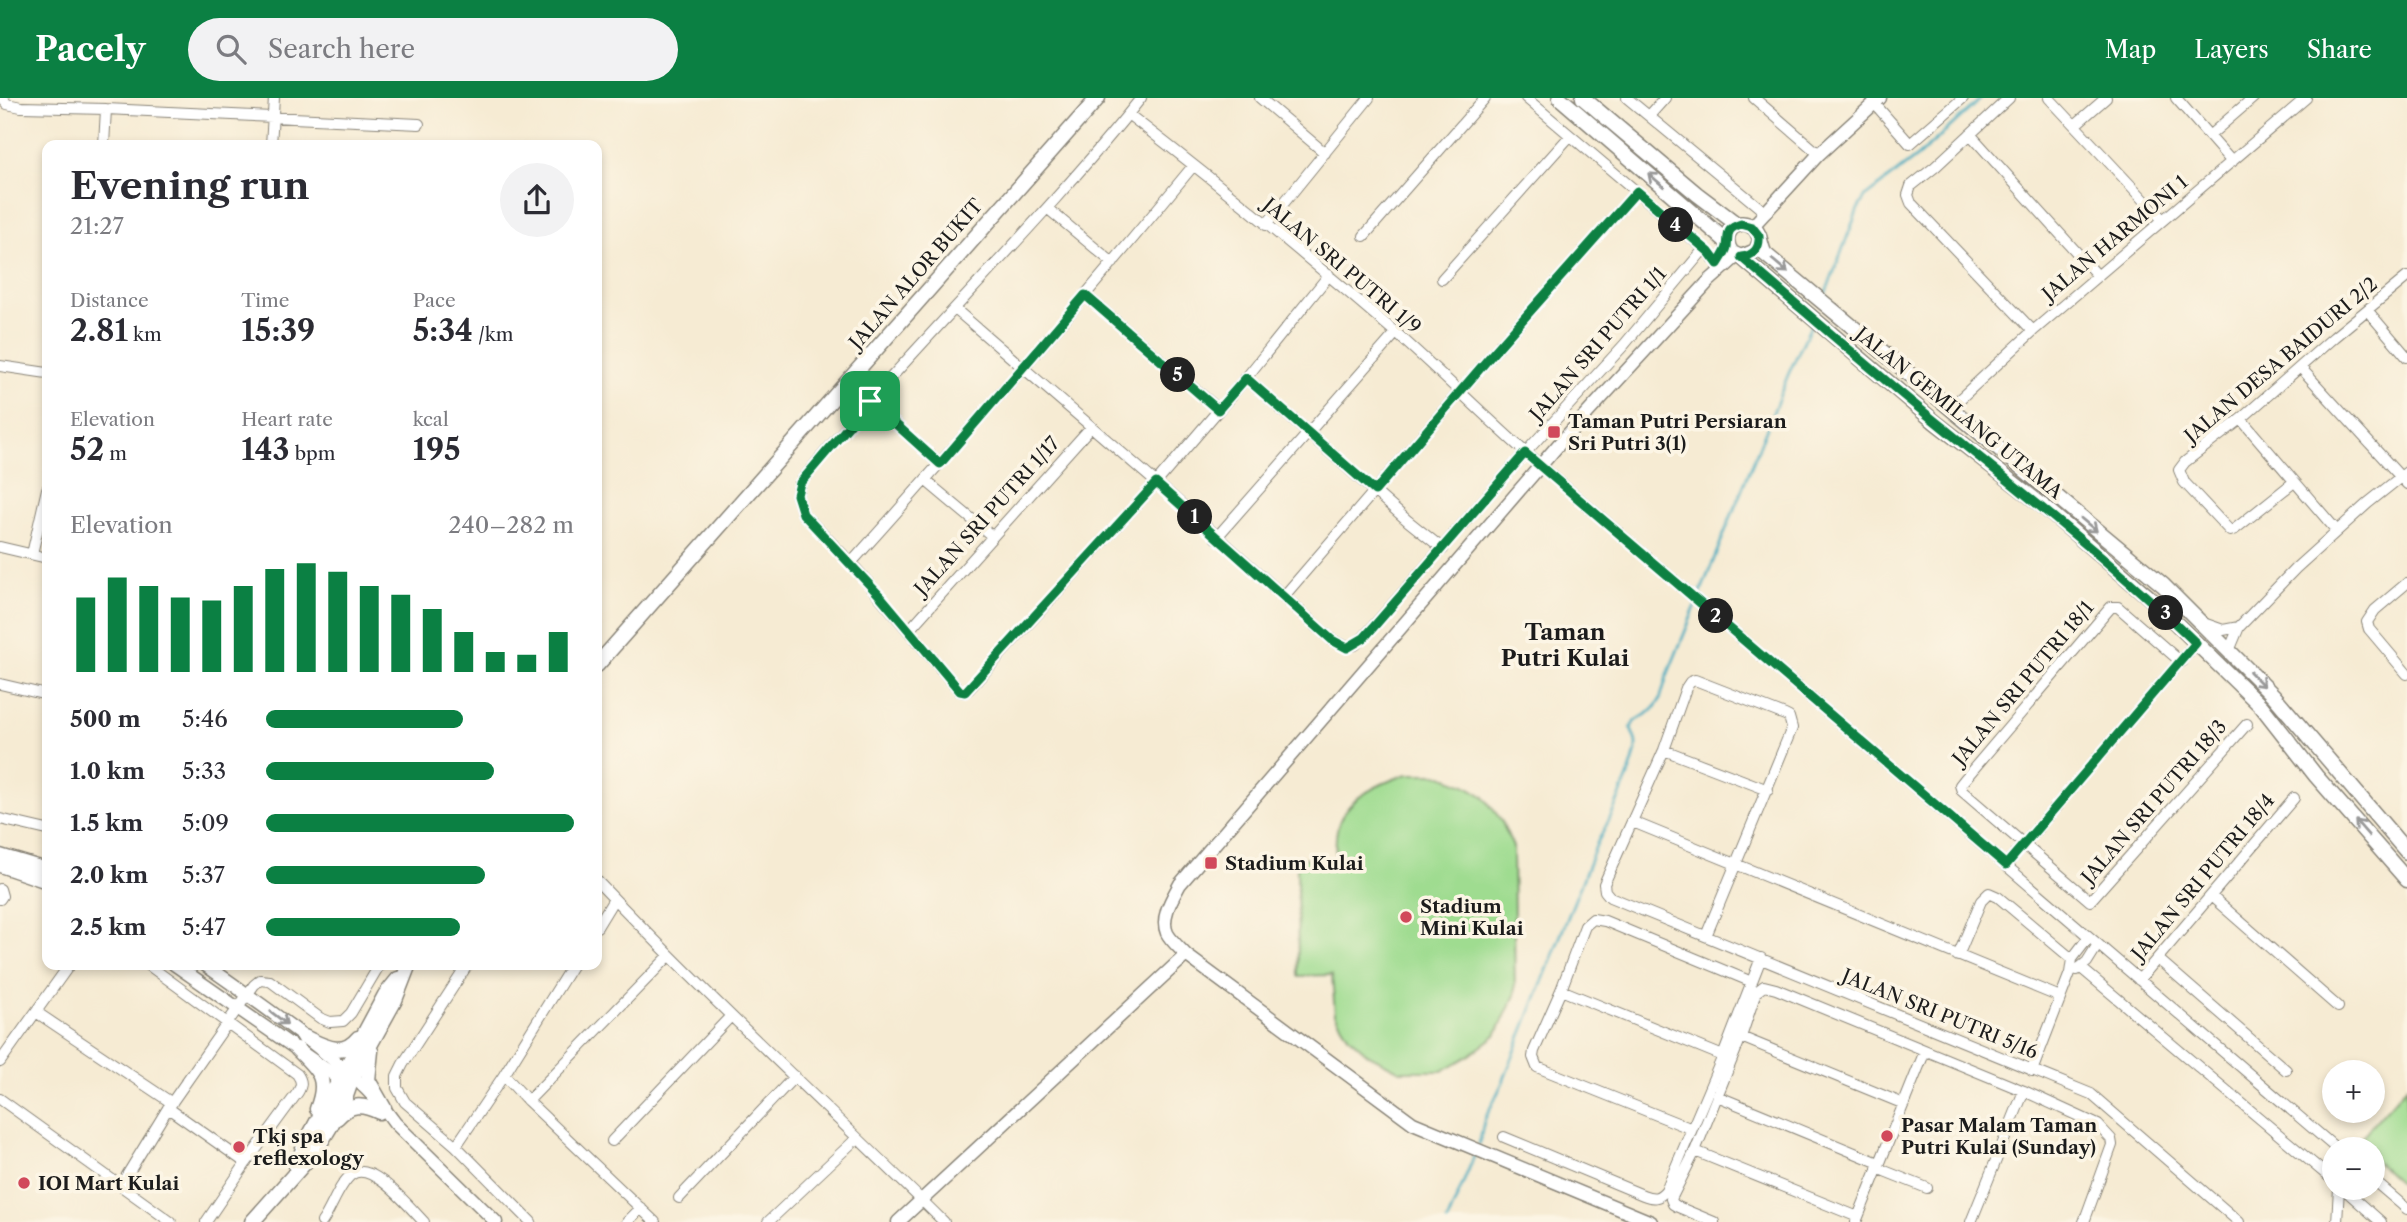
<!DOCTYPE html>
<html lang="en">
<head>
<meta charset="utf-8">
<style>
	body { margin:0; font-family:"Libre Caslon Text",serif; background:#f2f2f3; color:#2b2b33; height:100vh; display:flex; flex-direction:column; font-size:26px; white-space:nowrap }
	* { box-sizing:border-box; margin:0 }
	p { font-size:23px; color:#7c7c81 }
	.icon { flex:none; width:38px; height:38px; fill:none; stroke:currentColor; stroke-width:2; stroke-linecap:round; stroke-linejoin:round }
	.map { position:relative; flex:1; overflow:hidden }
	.drawer { position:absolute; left:42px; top:42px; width:560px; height:830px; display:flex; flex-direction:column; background:#fff; border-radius:14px; box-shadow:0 4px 10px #0003 }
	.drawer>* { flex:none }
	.controls { position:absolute; left:2322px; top:962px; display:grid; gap:14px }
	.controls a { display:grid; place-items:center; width:63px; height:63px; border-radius:50%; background:#fff; box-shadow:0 4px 10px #0003; font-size:35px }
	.pin { position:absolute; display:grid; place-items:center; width:60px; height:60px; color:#fff; margin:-30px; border-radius:14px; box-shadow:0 4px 10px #0006 }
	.km { position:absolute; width:35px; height:35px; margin:-18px; border-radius:50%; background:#222; color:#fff; font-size:19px; line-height:35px; text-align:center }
	.round { display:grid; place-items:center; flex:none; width:74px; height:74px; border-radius:37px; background:#f2f2f3 }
	.headline { display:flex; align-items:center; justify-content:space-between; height:119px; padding:0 28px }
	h1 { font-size:38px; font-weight:700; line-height:52px }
	.figures { display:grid; grid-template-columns:repeat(3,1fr); gap:10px; height:119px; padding:7px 28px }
	.figures div { display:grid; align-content:center }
	.figures b { font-size:30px; font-weight:700 }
	.figures small { font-size:19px; font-weight:400 }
	.figures p { font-size:19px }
	.chart { height:196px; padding:14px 28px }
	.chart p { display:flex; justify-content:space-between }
	.chart svg { width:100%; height:126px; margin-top:7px; stroke:#0b8043; stroke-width:6 }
	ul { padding:0 28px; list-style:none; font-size:23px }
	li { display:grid; grid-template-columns:112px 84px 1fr; align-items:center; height:52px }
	li i { height:18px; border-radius:9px; background:#0b8043 }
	header { display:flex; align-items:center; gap:42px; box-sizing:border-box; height:98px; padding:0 35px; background:#0b8043; color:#fff }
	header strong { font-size:33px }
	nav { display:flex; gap:38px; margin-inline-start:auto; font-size:24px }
	.search { width:490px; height:63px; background:#f2f2f3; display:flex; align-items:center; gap:18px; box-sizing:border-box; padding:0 24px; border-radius:38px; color:#7c7c81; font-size:26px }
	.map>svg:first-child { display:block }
	.green { fill:#9fdc90; stroke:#5e7c56; stroke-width:2 }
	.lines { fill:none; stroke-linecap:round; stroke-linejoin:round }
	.stream { stroke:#41aac0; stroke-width:2.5 }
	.minor-casing { stroke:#898478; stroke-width:12 }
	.tertiary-casing { stroke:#898478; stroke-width:15 }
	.secondary-casing { stroke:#898478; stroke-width:17 }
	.minor { stroke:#fff; stroke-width:10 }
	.tertiary { stroke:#fff; stroke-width:12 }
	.secondary { stroke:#fff; stroke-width:14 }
	.oneway { stroke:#999 }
	.route-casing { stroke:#fff; stroke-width:14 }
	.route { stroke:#0b8043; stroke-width:9 }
	.poi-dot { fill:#d1495b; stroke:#fcf5e5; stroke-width:2.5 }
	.labels { text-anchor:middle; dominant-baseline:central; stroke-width:7; stroke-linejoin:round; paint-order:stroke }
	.street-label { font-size:19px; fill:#1c1c1c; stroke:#fcf5e5 }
	.poi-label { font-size:19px; font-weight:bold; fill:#1c1c1c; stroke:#fcf5e5; text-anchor:start }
	.quarter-label { font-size:23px; font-weight:bold; fill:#1c1c1c; stroke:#fcf5e5 }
</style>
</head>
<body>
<header>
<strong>Pacely</strong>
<div class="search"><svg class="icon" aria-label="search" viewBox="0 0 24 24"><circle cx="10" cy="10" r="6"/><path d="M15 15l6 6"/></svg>Search here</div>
<nav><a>Map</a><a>Layers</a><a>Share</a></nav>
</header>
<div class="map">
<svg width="2407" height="1124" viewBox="0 0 2407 1124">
	<rect width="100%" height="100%" fill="#fcf5e5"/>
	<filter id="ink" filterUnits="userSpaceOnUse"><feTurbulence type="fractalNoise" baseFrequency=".0143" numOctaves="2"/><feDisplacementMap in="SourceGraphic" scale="14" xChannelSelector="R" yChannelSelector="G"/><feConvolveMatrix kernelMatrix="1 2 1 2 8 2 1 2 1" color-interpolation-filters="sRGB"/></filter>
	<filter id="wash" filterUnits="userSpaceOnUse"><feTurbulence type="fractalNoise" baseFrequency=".00686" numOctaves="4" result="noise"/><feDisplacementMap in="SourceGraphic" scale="28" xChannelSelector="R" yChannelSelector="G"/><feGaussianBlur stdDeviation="1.57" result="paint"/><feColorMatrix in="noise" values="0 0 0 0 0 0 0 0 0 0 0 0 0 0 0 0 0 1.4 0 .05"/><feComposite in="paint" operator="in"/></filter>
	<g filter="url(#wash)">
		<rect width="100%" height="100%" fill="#f6ebd3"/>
		<!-- green -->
		<path class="green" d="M1408 676H1437L1465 687 1483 698 1501 722 1513 749 1515 897 1496 937 1470 957 1442 973H1400L1369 957 1349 939 1335 916 1332 877 1298 878 1297 761 1335 760C1336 751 1335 741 1337 732 1343 700 1381 685 1408 676Z
			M2407 988V1092L2373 1061V1052H2363L2356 1045Z"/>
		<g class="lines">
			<!-- stream -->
			<path class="stream" d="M1825 197 1858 111 1866 98 1918 58 1982 0
				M1698 501 1788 277 1812 225
				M1479 1046 1484 1023 1503 984 1597 745C1608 726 1637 665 1636 646 1636 640 1632 636 1631 630L1634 624 1653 612 1660 602 1667 578 1696 507
				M1447 1124 1475 1056"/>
		</g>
	</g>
	<g filter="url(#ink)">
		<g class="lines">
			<!-- minor casing -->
			<g class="minor-casing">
				<path id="minor" d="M2 0 7 6 21 9 106 11 419 26
					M1141 0C1034 134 908 252 800 385L797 397 803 416 851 465 960 593 965 594 969 591 1156 385 1246 280 1329 177
					M1260 0 1325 55
					M1526 0 1708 154 1718 166
					M1627 0 1766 115
					M1754 0 1819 56
					M2009 0 1935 69 1911 88 1908 97 1911 105 2033 233
					M2049 0 2163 122
					M2176 0 2232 64
					M1874 5 1910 46 1963 0
					M1128 16C1219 86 1308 159 1395 234 1445 278 1492 326 1542 369 1806 598 2073 824 2338 1052
					M1649 18 1665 0
					M2075 27 2106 0
					M1970 36 2098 178
					M2209 38 2253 0
					M104 47 106 11
					M271 47 274 0
					M1047 110 1113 165
					M1266 127 1369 0
					M1364 138 1485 0
					M1442 181 1570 38
					M1085 197 1218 311
					M955 211 1188 412 1332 542 1347 549 1355 547 1364 539 1525 355 1624 247 1704 151
					M2367 212 2407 259
					M0 268 47 275
					M2300 269 2407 386
					M1246 280 1408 423 1443 451
					M870 303 940 366
					M1949 311 2033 233 2306 0
					M2241 321 2337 433
					M925 382 992 438
					M2294 384 2235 431 2230 433 2184 384 2179 372 2185 364 2241 321 2334 239 2407 179
					M1216 440 1396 235
					M0 449 47 460
					M32 456 47 391
					M851 465C968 335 1082 203 1193 68
					M2407 485 2375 512 2367 524 2369 531 2407 576
					M1284 498 1495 253 1637 93
					M2206 526 2223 532 2239 529
					M909 532 1091 329
					M2229 553 2239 529 2296 470 2368 405 2407 374
					M2181 564 2118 509H2111L1964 682 1960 687 1962 693 2090 803 2247 626
					M0 586 47 597
					M1664 652 1768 692
					M0 721 47 732
					M1633 724 2060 899
					M2006 767 2196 545
					M597 783C709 900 828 1010 944 1124
					M0 791 2 798 0 801
					M2211 798 2338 909
					M597 829 614 801
					M1706 838 1792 630 1789 619 1785 617 1695 582 1690 584 1686 590 1664 652 1604 786 1605 793 1610 799 2091 996 2239 1124
					M1958 858 1981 803 1989 795 1998 799 2072 861
					M2158 861 2286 972
					M147 866 297 976C302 983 302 987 298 994L246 1065 206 1124
					M468 866 403 966 397 978V990L405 1004 456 1048 531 1124
					M2081 870 2334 1083
					M2077 872 2087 864 2097 848
					M2139 882 2294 700
					M1561 892 1723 958
					M36 914 172 1005
					M1741 939 1904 1006
					M0 964 70 866
					M2032 973 2070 875 2072 861 2088 840
					M504 977 528 1003 655 1124
					M1717 998 1879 1065
					M0 1001 171 1124
					M528 1003 669 858
					M168 1010 246 1065
					M1692 1031 1537 969 1533 959 1534 953 1561 892 1585 828 1593 821 1605 823 1752 884
					M1504 1039 1643 1097C1653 1101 1659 1101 1666 1092L1723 958 1761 860
					M612 1043 730 919
					M456 1048 504 977 573 866
					M1695 1053 1858 1119
					M1877 1070 1927 1090
					M2373 1082 2407 1111
					M121 1087 168 1010 254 887 260 882 270 883 320 920 330 924 343 923 351 915 380 866
					M2343 1090 2381 1124
					M679 1100 795 978
					M322 1124C332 1110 338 1088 351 1077 371 1061 410 1110 424 1124
					M627 1124 641 1110
					M768 1124 856 1041
					M1714 1124 1678 1109 1673 1106 1671 1101 1695 1053 1741 939 1756 894 1764 888 1776 891 2024 993 2098 1027 2111 1041 2112 1047 2084 1124
					M1856 1124 1925 953
					M1971 1124 2024 993
					M2337 1124 2339 1090"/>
			</g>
			<!-- tertiary casing -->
			<g class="tertiary-casing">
				<path id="tertiary" d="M1752 129 1819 56 1880 0
					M0 757 47 771
					M0 768 47 784
					M174 866 347 986
					M204 866C237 889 269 912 301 936 335 963 370 989 395 1025L496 1124
					M898 1124 1186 857
					M1651 1124 1413 1025 1186 857C1180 850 1171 843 1167 835 1160 819 1173 799 1180 786L1560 345 1709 183 1737 158"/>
			</g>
			<!-- secondary casing -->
			<g class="secondary-casing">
				<path id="secondary" d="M1560 0 1726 143
					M1583 0 1697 96 1738 127
					M1760 143 1756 153 1741 159 1732 155C1718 137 1737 116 1754 130 1761 136 1760 148 1765 156L2163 487 2274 598 2407 754
					M1741 159 1935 324 2043 408 2150 500 2262 609 2316 678 2407 782
					M597 567 1098 0
					M304 939C324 948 342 960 358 940
					M297 951C319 973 329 980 317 1011
					M371 953 368 982 384 1010
					M337 1020C351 1005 362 1006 379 1014
					M296 1069 305 1046 385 897 398 881
					M252 1124 316 1052 330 1029 346 998 353 978 395 902 409 866"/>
			</g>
			<!-- minor -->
			<use href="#minor" class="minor"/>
			<!-- tertiary -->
			<use href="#tertiary" class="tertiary"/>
			<!-- secondary -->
			<use href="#secondary" class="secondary"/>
		</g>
		<!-- one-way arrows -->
		<defs><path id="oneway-shaft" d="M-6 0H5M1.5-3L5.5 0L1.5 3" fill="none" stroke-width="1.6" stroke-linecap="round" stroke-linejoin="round" transform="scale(1.75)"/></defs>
		<g class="oneway">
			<use href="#oneway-shaft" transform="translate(1656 82) rotate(-139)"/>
			<use href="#oneway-shaft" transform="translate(1780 168) rotate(40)"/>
			<use href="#oneway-shaft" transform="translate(2089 427) rotate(40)"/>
			<use href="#oneway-shaft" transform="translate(2257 581) rotate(45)"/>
			<use href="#oneway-shaft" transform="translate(2362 730) rotate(-131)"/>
			<use href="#oneway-shaft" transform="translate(279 920) rotate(38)"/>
		</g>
	</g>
	<g class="lines" filter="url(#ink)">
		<!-- route casing -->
		<g class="route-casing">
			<path id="route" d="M1637 93 1709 154 1718 166C1721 161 1726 154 1727 149 1729 136 1725 131 1741 126L1752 129 1759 138C1760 150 1754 158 1741 159 1806 214 1870 271 1936 324 2025 396 2114 466 2196 545L2006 767 1525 355 1364 540 1347 550 1332 542 1156 385 965 594 960 593 881 499 803 416 797 397 800 385 870 303 940 366 1085 197 1218 312 1246 280 1375 393 1495 253Z"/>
		</g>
		<!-- route -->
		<use href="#route" class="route"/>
	</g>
	<!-- markers -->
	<g class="poi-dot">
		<rect x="1547" y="327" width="14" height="14" rx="3.5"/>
		<rect x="1204" y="758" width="14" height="14" rx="3.5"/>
		<circle cx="1406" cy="819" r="7"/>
		<circle cx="1887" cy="1038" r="7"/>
		<circle cx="239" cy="1049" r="7"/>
		<circle cx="24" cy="1085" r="7"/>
	</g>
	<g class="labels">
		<!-- street labels -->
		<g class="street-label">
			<text transform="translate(2115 140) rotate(-40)">JALAN HARMONI 1</text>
			<text transform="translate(1342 168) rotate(40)">JALAN SRI PUTRI 1/9</text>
			<text transform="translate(916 176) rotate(-49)">JALAN ALOR BUKIT</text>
			<text transform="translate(1598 246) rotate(-49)">JALAN SRI PUTRI 1/1</text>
			<text transform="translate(2281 262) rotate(-40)">JALAN DESA BAIDURI 2/2</text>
			<text transform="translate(1959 315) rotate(39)">JALAN GEMILANG UTAMA</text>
			<text transform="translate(987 418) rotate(-48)">JALAN SRI PUTRI 1/17</text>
			<text transform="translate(2023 585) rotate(-50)">JALAN SRI PUTRI 18/1</text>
			<text transform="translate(2154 704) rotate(-49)">JALAN SRI PUTRI 18/3</text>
			<text transform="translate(2203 779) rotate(-50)">JALAN SRI PUTRI 18/4</text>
			<text transform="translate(1940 916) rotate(22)">JALAN SRI PUTRI 5/16</text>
		</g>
		<!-- poi labels -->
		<g class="poi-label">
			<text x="1568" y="323">Taman Putri Persiaran<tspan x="1568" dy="22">Sri Putri 3(1)</tspan></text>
			<text x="1225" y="765">Stadium Kulai</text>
			<text x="1420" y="808">Stadium<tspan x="1420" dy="22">Mini Kulai</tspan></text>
			<text x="1901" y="1027">Pasar Malam Taman<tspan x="1901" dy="22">Putri Kulai (Sunday)</tspan></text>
			<text x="253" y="1038">Tkj spa<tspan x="253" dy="22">reflexology</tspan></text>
			<text x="38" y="1085">IOI Mart Kulai</text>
		</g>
		<!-- quarter labels -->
		<g class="quarter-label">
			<text x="1565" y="534">Taman<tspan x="1565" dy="26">Putri Kulai</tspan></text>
		</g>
	</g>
</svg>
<div class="controls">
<a>+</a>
<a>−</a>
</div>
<div class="pin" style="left:870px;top:303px;background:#1e9e55"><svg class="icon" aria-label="arrive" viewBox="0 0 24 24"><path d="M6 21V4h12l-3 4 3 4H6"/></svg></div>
<b class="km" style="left:1195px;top:419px">1</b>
<b class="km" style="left:1716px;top:518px">2</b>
<b class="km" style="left:2166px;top:515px">3</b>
<b class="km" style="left:1676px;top:127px">4</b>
<b class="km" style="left:1178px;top:277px">5</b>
<section class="drawer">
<div class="headline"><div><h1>Evening run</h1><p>21:27</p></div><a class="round"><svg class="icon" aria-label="share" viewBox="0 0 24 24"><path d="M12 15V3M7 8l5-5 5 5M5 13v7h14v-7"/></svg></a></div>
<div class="figures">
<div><p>Distance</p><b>2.81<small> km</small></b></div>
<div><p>Time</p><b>15:39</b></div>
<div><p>Pace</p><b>5:34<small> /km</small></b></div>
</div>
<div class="figures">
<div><p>Elevation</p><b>52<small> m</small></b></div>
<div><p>Heart rate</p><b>143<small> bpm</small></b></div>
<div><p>kcal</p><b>195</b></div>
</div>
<div class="chart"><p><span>Elevation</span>240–282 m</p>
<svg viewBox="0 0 160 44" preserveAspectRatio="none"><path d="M5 44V18M15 44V11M25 44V14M35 44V18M45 44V19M55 44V14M65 44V8M75 44V6M85 44V9M95 44V14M105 44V17M115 44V22M125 44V30M135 44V37M145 44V38M155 44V30"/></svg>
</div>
<ul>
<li><b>500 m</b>5:46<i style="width:64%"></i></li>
<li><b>1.0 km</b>5:33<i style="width:74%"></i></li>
<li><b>1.5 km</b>5:09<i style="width:100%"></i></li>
<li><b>2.0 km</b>5:37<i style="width:71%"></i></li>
<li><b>2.5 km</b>5:47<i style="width:63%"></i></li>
</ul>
</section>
</div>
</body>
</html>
